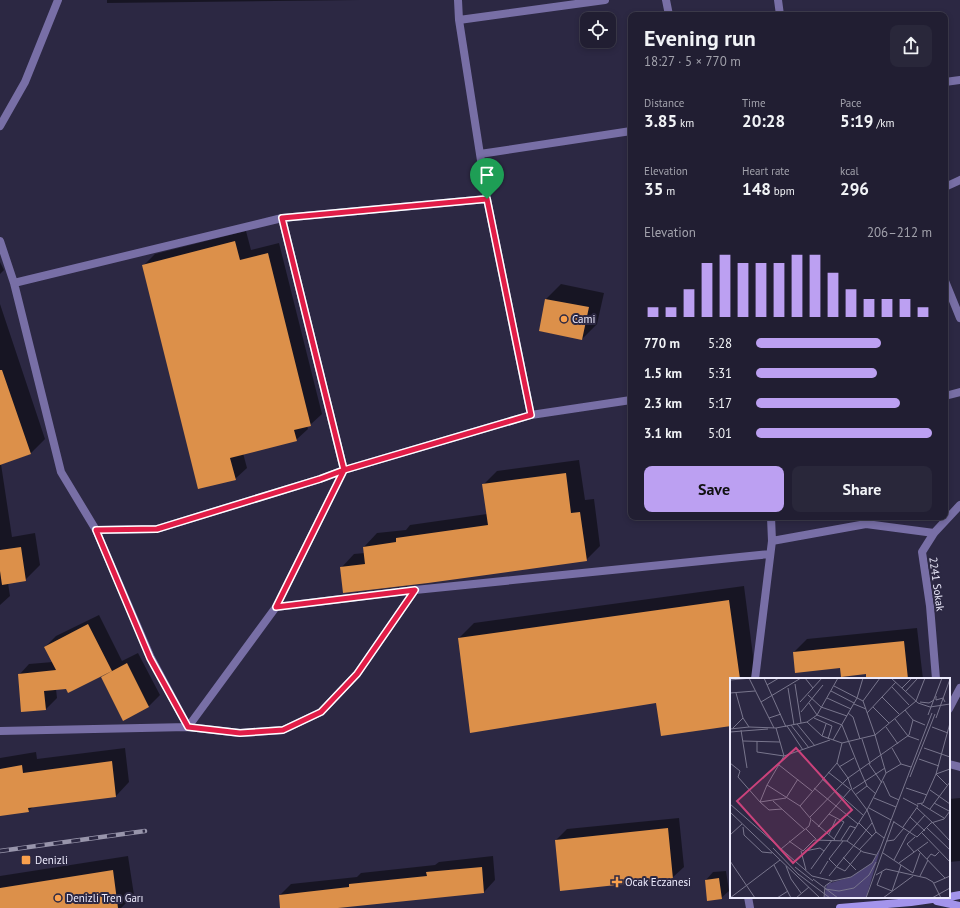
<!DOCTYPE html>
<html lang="en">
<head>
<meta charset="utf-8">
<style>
	body { margin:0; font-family:"PT Sans",sans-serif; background:#29273a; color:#f1f3f6; height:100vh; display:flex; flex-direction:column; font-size:15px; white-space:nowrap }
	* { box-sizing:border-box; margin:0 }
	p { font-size:13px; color:#a2a2ac }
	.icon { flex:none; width:22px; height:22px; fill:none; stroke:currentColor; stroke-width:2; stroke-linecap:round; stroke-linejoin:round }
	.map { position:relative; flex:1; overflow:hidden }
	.panel { position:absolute; left:628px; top:12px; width:320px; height:508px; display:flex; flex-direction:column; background:#211e32; border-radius:8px; box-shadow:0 2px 6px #0003,0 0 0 1px #3e3c4d }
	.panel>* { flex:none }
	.buttons { position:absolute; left:580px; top:12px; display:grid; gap:8px }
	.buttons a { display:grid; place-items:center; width:36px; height:36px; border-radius:8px; background:#211e32; box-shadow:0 2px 6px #0003,0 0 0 1px #3e3c4d; font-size:20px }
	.pin { position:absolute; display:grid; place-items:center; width:34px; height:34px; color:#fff; margin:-41px -17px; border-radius:50% 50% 50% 0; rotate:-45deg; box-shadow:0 0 4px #0007 }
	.pin .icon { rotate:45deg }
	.round { display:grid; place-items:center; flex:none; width:42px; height:42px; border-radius:8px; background:#29273a }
	.head { display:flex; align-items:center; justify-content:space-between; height:68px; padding:0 16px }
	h1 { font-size:22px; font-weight:700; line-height:30px }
	.metrics { display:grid; grid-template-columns:repeat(3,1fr); gap:6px; height:68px; padding:4px 16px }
	.metrics div { display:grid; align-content:center }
	.metrics b { font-size:17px; font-weight:700 }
	.metrics small { font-size:11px; font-weight:400 }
	.metrics p { font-size:11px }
	.chart { height:112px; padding:8px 16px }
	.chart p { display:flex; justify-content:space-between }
	.chart svg { width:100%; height:72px; margin-top:4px; stroke:#bca0f2; stroke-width:6 }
	.cta { display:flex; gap:8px; margin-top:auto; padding:8px 16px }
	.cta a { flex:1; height:46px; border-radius:8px; background:#bca0f2; color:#111; font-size:16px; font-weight:700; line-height:46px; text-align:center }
	.cta a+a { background:#29273a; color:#f1f3f6 }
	ul { padding:0 16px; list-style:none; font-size:13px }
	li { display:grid; grid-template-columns:64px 48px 1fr; align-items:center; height:30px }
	li i { height:10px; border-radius:5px; background:#bca0f2 }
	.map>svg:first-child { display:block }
	.shadow { fill:#0007 }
	.building { fill:#dc904a }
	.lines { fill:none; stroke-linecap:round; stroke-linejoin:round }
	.street { stroke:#786fa6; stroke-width:8 }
	.secondary { stroke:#a394eb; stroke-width:8 }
	.rail-casing { stroke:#9895ab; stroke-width:4.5 }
	.rail { stroke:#2c2843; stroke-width:3; stroke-dasharray:9; stroke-linecap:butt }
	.route-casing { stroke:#fff; stroke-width:8 }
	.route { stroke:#e11d48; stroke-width:5 }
	.poi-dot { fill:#f9a04d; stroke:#2c2843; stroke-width:1.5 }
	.labels { text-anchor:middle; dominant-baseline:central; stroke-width:4; stroke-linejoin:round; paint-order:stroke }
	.poi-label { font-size:11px; fill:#edebfd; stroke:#2c2843; text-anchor:start }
	.street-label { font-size:11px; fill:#edebfd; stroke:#2c2843 }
	.inset-road { fill:none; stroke:#79768d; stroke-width:1 }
	.view { fill:#cb427b; fill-opacity:0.15; stroke:#cb427b; stroke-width:2 }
	.inset-edge { fill:none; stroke:#edebfd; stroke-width:2 }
</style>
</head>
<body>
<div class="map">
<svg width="960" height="908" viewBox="0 0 960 908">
	<rect width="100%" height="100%" fill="#2c2843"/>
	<!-- shadow -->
	<path class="shadow" d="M107 0H360L107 3Z
		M246 231 251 250 279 243 322 414 310 425 307 426 308 429 296 440 243 453 247 468 235 479 144 265 155 254Z
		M0 262 4 270 0 274Z
		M561 284 604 293 597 324 582 339 540 331 546 299Z
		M0 304 45 439 30 454 1 464 12 537 35 533 40 565 25 580 8 583 10 596 0 605Z
		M579 460 585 500 594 499 600 546 586 560 341 568 354 554 365 553 364 547 377 533 406 530 410 525 487 514 483 485 497 471Z
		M744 586 756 679H731V725L459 638 474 623Z
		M99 615 122 661 138 653 160 695 149 706 102 677 105 674 67 688 56 689 57 698 46 709 22 711 19 675 29 664 53 662 45 647 56 636Z
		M917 628 923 679H867L866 673 794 652 807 639Z
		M125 748 129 782 116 796 33 807 28 811 0 815V758L36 752 37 759Z
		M960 798V861L949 862V799Z
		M679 818 684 867 672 878 556 840 567 829Z
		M128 856 134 895 121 908H0V876Z
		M493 856 495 880 484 892 340 907 339 908H281L280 895 291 884 357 877 361 873 435 865 439 862Z
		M726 871 729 891 721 898 708 900 706 880 713 872Z"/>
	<!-- building -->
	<path class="building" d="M235 241 240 260 268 253 311 426 294 430 297 441 230 458 236 480 198 489 142 265Z
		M545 299 589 307 582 340 539 331Z
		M0 370H2L31 454 0 465Z
		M566 473 571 513 580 512 587 561 428 583 343 593 340 567 365 564 363 547 396 542V538L488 525 482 484Z
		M21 547 26 581 2 585 0 571V550Z
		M729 600 740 679H731V726L661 736 656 703 470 733 458 638Z
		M88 624 112 671 68 693 66 689 44 691 46 710 21 712 18 674 56 670 44 647Z
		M904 641 908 679H866V674L841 677 840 668 795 673 793 652Z
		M127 663 149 707 123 721 101 677Z
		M112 761 116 797 28 808 29 812 0 816V769L22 765 23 773Z
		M668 828 673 879 560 891 555 840Z
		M482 867 484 893 338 908H280L279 895 349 887V884L427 876 426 872Z
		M113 870 118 908H0V888Z
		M719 878 722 899 707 901 705 880Z"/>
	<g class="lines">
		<!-- street -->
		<path class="street" d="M458 0 459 20 487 199 531 415
			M666 0 669 15
			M778 0 780 15
			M459 20 605 0
			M945 82 960 80
			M0 126 25 82 58 0
			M480 154 631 131
			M945 187 960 180
			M282 218 344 470 276 607 188 727 240 733 283 730 321 712 357 674 415 590
			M0 241 14 283 61 472 96 530 157 529 320 479 344 470 531 415 631 400
			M945 281 960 318
			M14 283 282 218 487 199
			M945 396 960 392
			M772 541 866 524 934 533
			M276 607 415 590 770 554
			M755 679 772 541 771 517
			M936 679 930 606 922 552 934 533 960 505
			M949 709 960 688
			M0 731 188 727 151 658 96 530
			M949 764 960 767
			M748 897 750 908"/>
		<!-- secondary -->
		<path class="secondary" d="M949 897 960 895
			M937 901 960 906
			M840 908 911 902 946 897"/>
		<!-- rail casing -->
		<g class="rail-casing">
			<path id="rail" d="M0 851 145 831"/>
		</g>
		<!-- rail -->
		<use href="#rail" class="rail"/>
	</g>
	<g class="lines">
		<!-- route casing -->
		<g class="route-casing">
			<path id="route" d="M487 199 531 415 344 470 320 479 157 529 96 530 150 658 188 727 240 733 283 730 321 712 357 674 415 590 276 607 344 470 282 218 487 199"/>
		</g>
		<!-- route -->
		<use href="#route" class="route"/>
	</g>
	<!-- markers -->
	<g class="poi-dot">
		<circle cx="564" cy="319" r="4"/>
		<rect x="21" y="855" width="10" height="10" rx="2"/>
		<path d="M615 876h4v4h4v4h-4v4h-4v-4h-4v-4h4z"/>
		<circle cx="58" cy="898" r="4"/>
	</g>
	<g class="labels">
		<!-- poi labels -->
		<g class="poi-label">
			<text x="572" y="319">Cami</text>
			<text x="35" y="860">Denizli</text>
			<text x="625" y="882">Ocak Eczanesi</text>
			<text x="66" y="898">Denizli Tren Garı</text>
		</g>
		<!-- street labels -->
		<g class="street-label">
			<text transform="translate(937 584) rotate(82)">2241 Sokak</text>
		</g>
	</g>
	<!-- overview -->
	<g transform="translate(730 678)">
		<rect width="220" height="220" fill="#2c2843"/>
		<path d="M150 172 136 220H94L97 206 121 199 142 185Z" fill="#4b4273"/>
		<path class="inset-road" d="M19 0 44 50M34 0 56 49M75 0 83 10M161 0 188 25 200 29 220 26M0 2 22 0M65 6 71 45M37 7 49 0M104 8 133 23 145 57 156 95 137 132 146 154 154 160M162 9 179 27M58 10 64 47M172 10 182 0M101 13 124 25M175 14 187 1M0 15 25 13M6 15 13 40 19 49M78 17 91 29 117 38M206 18V22L213 20 215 24M152 19 169 36M97 20 121 31M133 23 150 0M31 24 71 0M70 24 92 0M190 24 199 25 204 22M79 25 87 37M124 26 136 31M143 29 159 45M71 34 93 7M118 35 123 39 130 61M137 35 166 4M87 37 112 47 130 92 137 108 146 116M198 37 212 0M39 40 51 36M84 40 102 48 98 61M206 40 220 1M165 41 178 58 189 62M183 42 195 47M77 44 92 58 112 65 145 57 186 23 195 0M67 46 85 68M61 47 79 70M57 48 73 72M156 49 168 66M202 49 218 55M3 50 13 40M46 50 54 78 37 107 70 128 81 141 79 148 51 171M0 51 19 49 46 50 77 44 87 37 108 0M11 52 17 90M0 54 38 51M92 58 96 46M132 61 140 86M103 62 127 20 133 0M13 63 50 64M27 63V74L54 78 100 62M112 65 107 85 118 100 179 57 183 42 175 32M162 70 171 86M194 70 220 79M189 81 209 88M0 85 10 93 8 99 30 124 37 107M139 86 152 105M49 87 82 113M109 89 124 80M98 94 121 112M156 95 171 86 181 89M180 99 205 36M92 101 133 137M153 103 160 118 169 122M217 107 206 96 220 45M84 110 128 146M176 110 197 117M123 111 155 90M200 112 220 126M125 117 137 108M144 120 166 129M173 120 188 128 173 149M43 123 75 152M204 125 219 133M0 126 82 198 103 203 121 199 142 185 150 171 202 35M187 126 193 125 206 96 220 91M191 126 214 140M70 128 107 85M139 130 161 142M187 130 203 145M52 131 39 132 30 124 56 120 68 101M200 131 220 104M0 134 90 220M180 139 195 153M82 142 105 162M164 144 187 159 201 145 214 141 220 133M129 145 142 158M203 145 220 163M13 149 14 157 32 174 42 175M88 149 99 136M197 150 220 172M76 151 86 161M192 155 220 184M99 156 106 141M0 157 12 146M104 161 114 144 99 136 120 112M111 162 120 148 126 150M59 163 73 173 84 162 117 163 137 132 122 112 118 100 80 139M113 163 99 181 107 189 115 193 131 173M117 163 133 174 146 177M157 163 164 162 174 150M43 170 69 197M129 172 146 154M188 172 215 200M71 173 76 192M75 173 90 170 94 173M184 174 177 166 185 159M153 175 183 195 190 175M113 179 126 192M197 181 201 176 205 178 209 174M164 182 177 157 195 137M0 183 25 220M169 185 198 164M44 187 61 220M56 188 61 201 71 215M65 189 83 203M81 191 102 162M152 194 147 207 162 213 171 187M68 196 100 220M90 196 98 183M146 197 156 191 196 200 203 204 211 220M99 198 142 145M190 198 198 182M83 201 108 220M204 205 220 198M95 211 109 213 124 210 139 197 146 184M0 220 50 182M47 220 58 213M66 220 79 209M94 220 95 208 102 203M136 220 164 143M153 220 183 198M202 220 220 210"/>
		<path class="view" d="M66 70 122 132 63 185 7 123Z"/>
		<rect width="220" height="220" class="inset-edge"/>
	</g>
</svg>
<div class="buttons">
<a><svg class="icon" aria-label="locate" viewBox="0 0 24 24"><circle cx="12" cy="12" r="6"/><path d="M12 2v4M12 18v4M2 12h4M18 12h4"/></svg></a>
</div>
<div class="pin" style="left:487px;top:199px;background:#1e9e55"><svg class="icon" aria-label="arrive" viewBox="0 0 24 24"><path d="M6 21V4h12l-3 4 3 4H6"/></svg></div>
<section class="panel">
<div class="head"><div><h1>Evening run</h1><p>18:27 · 5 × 770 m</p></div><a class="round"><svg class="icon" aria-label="share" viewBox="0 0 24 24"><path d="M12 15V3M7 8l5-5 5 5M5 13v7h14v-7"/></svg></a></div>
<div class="metrics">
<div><p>Distance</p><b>3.85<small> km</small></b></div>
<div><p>Time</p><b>20:28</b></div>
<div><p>Pace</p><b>5:19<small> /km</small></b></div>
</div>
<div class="metrics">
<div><p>Elevation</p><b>35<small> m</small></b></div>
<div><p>Heart rate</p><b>148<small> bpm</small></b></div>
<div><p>kcal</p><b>296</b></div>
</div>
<div class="chart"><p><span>Elevation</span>206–212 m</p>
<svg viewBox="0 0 160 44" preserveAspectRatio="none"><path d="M5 44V38M15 44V38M25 44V27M35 44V11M45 44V6M55 44V11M65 44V11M75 44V11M85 44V6M95 44V6M105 44V17M115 44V27M125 44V33M135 44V33M145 44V33M155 44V38"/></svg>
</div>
<ul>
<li><b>770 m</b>5:28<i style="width:71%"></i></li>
<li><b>1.5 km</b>5:31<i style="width:69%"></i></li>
<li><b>2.3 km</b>5:17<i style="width:82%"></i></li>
<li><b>3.1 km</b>5:01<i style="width:100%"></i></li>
</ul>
<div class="cta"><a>Save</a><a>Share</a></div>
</section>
</div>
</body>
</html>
